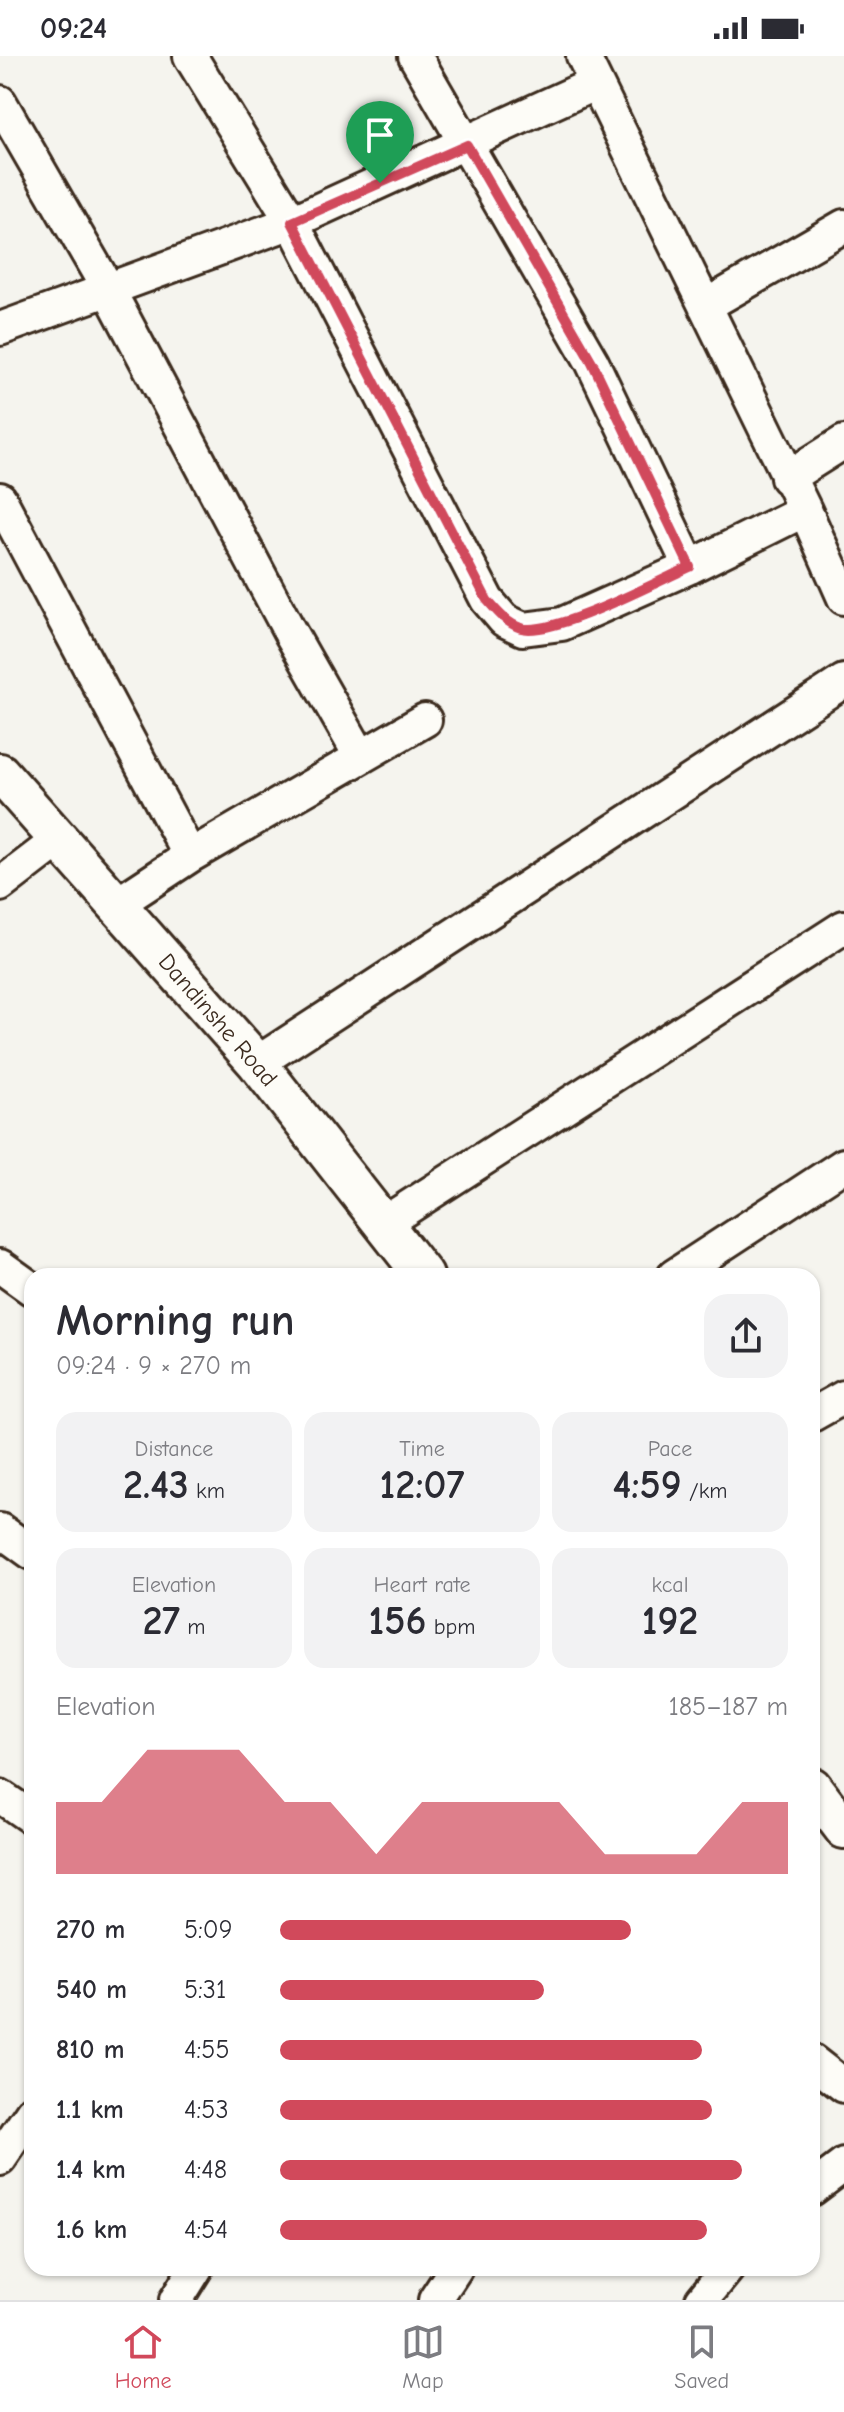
<!DOCTYPE html>
<html lang="en">
<head>
<meta charset="utf-8">
<style>
	body { margin:0; font-family:"Comic Neue",sans-serif; background:#f2f2f3; color:#2b2b33; height:100vh; display:flex; flex-direction:column; font-size:30px; white-space:nowrap }
	* { box-sizing:border-box; margin:0 }
	p { font-size:26px; color:#7c7c81 }
	.icon { flex:none; width:44px; height:44px; fill:none; stroke:currentColor; stroke-width:2; stroke-linecap:round; stroke-linejoin:round }
	.map { position:relative; flex:1; overflow:hidden }
	.panel { position:absolute; left:24px; top:1212px; width:796px; height:1008px; display:flex; flex-direction:column; background:#fff; border-radius:24px; box-shadow:0 2px 6px #0004 }
	.panel>* { flex:none }
	.pin { position:absolute; display:grid; place-items:center; width:68px; height:68px; color:#fff; margin:-82px -34px; border-radius:50% 50% 50% 0; rotate:-45deg; box-shadow:0 0 8px #0007 }
	.pin .icon { rotate:45deg }
	.round { display:grid; place-items:center; flex:none; width:84px; height:84px; border-radius:24px; background:#f2f2f3 }
	.headline { display:flex; align-items:center; justify-content:space-between; height:136px; padding:0 32px }
	h1 { font-size:44px; font-weight:600; line-height:60px }
	.stats { display:grid; grid-template-columns:repeat(3,1fr); gap:12px; height:136px; padding:8px 32px }
	.stats div { display:grid; align-content:center; border-radius:20px; background:#f2f2f3; text-align:center }
	.stats b { font-size:40px; font-weight:600 }
	.stats small { font-size:22px; font-weight:400 }
	.stats p { font-size:22px }
	.chart { height:224px; padding:16px 32px }
	.chart p { display:flex; justify-content:space-between }
	.chart svg { width:100%; height:144px; margin-top:8px; fill:#d1495b; opacity:.7 }
	ul { padding:0 32px; list-style:none; font-size:26px }
	li { display:grid; grid-template-columns:128px 96px 1fr; align-items:center; height:60px }
	li i { height:20px; border-radius:10px; background:#d1495b }
	.status { display:flex; justify-content:space-between; align-items:center; height:56px; padding:0 40px; background:#fff; direction:ltr }
	.status svg { height:22px; fill:currentColor }
	.tabs { display:flex; justify-content:space-around; align-items:center; height:112px; border-top:2px solid #e1e1e2; background:#fff; font-size:22px; color:#7c7c81 }
	.tabs a { display:grid; justify-items:center; gap:4px }
	.tabs .on { color:#d1495b }
	.map>svg:first-child { display:block }
	.lines { fill:none; stroke-linecap:round; stroke-linejoin:round }
	.minor-casing { stroke:#3b2a1e; stroke-width:38 }
	.tertiary-casing { stroke:#3b2a1e; stroke-width:44 }
	.minor { stroke:#fdfcf7; stroke-width:32 }
	.tertiary { stroke:#fdfcf7; stroke-width:38 }
	.route-casing { stroke:#fff; stroke-width:16 }
	.route { stroke:#d1495b; stroke-width:10 }
	.labels { text-anchor:middle; dominant-baseline:central; stroke-width:6; stroke-linejoin:round; paint-order:stroke }
	.street-label { font-size:24px; fill:#3b2a1e; stroke:#fdfcf7 }
</style>
</head>
<body>
<div class="status"><b>09:24</b><svg viewBox="0 0 49 12"><path d="M0 12V9h3v3zM5 12V6h3v6zM10 12V3h3v9zM15 12V0h3v12zM26 1h20v11H26zM47 4h2v5h-2z"/></svg></div>
<div class="map">
<svg width="844" height="2244" viewBox="0 0 844 2244">
	<rect width="100%" height="100%" fill="#f5f4ee"/>
	<filter id="ink" filterUnits="userSpaceOnUse"><feTurbulence type="fractalNoise" baseFrequency=".0125" numOctaves="2"/><feDisplacementMap in="SourceGraphic" scale="16" xChannelSelector="R" yChannelSelector="G"/><feConvolveMatrix kernelMatrix="1 2 1 2 8 2 1 2 1" color-interpolation-filters="sRGB"/></filter>
	<g filter="url(#ink)">
		<g class="lines">
			<!-- minor casing -->
			<g class="minor-casing">
				<path id="minor" d="M190 0 292 166 487 544 504 564 523 573 562 568 690 511 805 454
					M415 0 592 306 690 511
					M583 0 805 454 844 542
					M0 46 108 233 291 578 361 701
					M705 250 844 170
					M0 273 292 166 594 28
					M787 422 844 386
					M0 443 190 800
					M0 829 60 783
					M117 848 190 800 425 664
					M257 1007 844 625
					M384 1167 844 871
					M0 1210 32 1233
					M674 1220 844 1109
					M812 1359 844 1341
					M0 1474 32 1497
					M0 1740 32 1762
					M812 2005 844 2030
					M0 2103 32 2056
					M812 2133 844 2109
					M176 2244 196 2212
					M435 2244 456 2212
					M702 2244 728 2212"/>
			</g>
			<!-- tertiary casing -->
			<g class="tertiary-casing">
				<path id="tertiary" d="M0 717 257 1007 424 1220
					M812 1731 844 1773"/>
			</g>
			<!-- minor -->
			<use href="#minor" class="minor"/>
			<!-- tertiary -->
			<use href="#tertiary" class="tertiary"/>
		</g>
	</g>
	<g class="lines" filter="url(#ink)">
		<!-- route casing -->
		<g class="route-casing">
			<path id="route" d="M467 89 592 306 690 511C656 526 553 581 521 572 506 567 497 555 487 544L292 166Z"/>
		</g>
		<!-- route -->
		<use href="#route" class="route"/>
	</g>
	<g class="labels">
		<!-- street labels -->
		<g class="street-label">
			<text transform="translate(218 964) rotate(49)">Dandinshe Road</text>
		</g>
	</g>
</svg>
<div class="pin" style="left:380px;top:127px;background:#1e9e55"><svg class="icon" aria-label="arrive" viewBox="0 0 24 24"><path d="M6 21V4h12l-3 4 3 4H6"/></svg></div>
<section class="panel">
<div class="headline"><div><h1>Morning run</h1><p>09:24 · 9 × 270 m</p></div><a class="round"><svg class="icon" aria-label="share" viewBox="0 0 24 24"><path d="M12 15V3M7 8l5-5 5 5M5 13v7h14v-7"/></svg></a></div>
<div class="stats">
<div><p>Distance</p><b>2.43<small> km</small></b></div>
<div><p>Time</p><b>12:07</b></div>
<div><p>Pace</p><b>4:59<small> /km</small></b></div>
</div>
<div class="stats">
<div><p>Elevation</p><b>27<small> m</small></b></div>
<div><p>Heart rate</p><b>156<small> bpm</small></b></div>
<div><p>kcal</p><b>192</b></div>
</div>
<div class="chart"><p><span>Elevation</span>185–187 m</p>
<svg viewBox="0 0 160 44" preserveAspectRatio="none"><path d="M0 44V22L10 22L20 6L30 6L40 6L50 22L60 22L70 38L80 22L90 22L100 22L110 22L120 38L130 38L140 38L150 22L160 22V44z"/></svg>
</div>
<ul>
<li><b>270 m</b>5:09<i style="width:69%"></i></li>
<li><b>540 m</b>5:31<i style="width:52%"></i></li>
<li><b>810 m</b>4:55<i style="width:83%"></i></li>
<li><b>1.1 km</b>4:53<i style="width:85%"></i></li>
<li><b>1.4 km</b>4:48<i style="width:91%"></i></li>
<li><b>1.6 km</b>4:54<i style="width:84%"></i></li>
</ul>
</section>
</div>
<nav class="tabs">
<a class="on"><svg class="icon" aria-label="home" viewBox="0 0 24 24"><path d="M3 11l9-7 9 7M6 9v11h12V9"/></svg>Home</a>
<a><svg class="icon" aria-label="map" viewBox="0 0 24 24"><path d="M3 6l6-2 6 2 6-2v14l-6 2-6-2-6 2zM9 4v14M15 6v14"/></svg>Map</a>
<a><svg class="icon" aria-label="saved" viewBox="0 0 24 24"><path d="M7 4h10v16l-5-4-5 4z"/></svg>Saved</a>
</nav>
</body>
</html>
